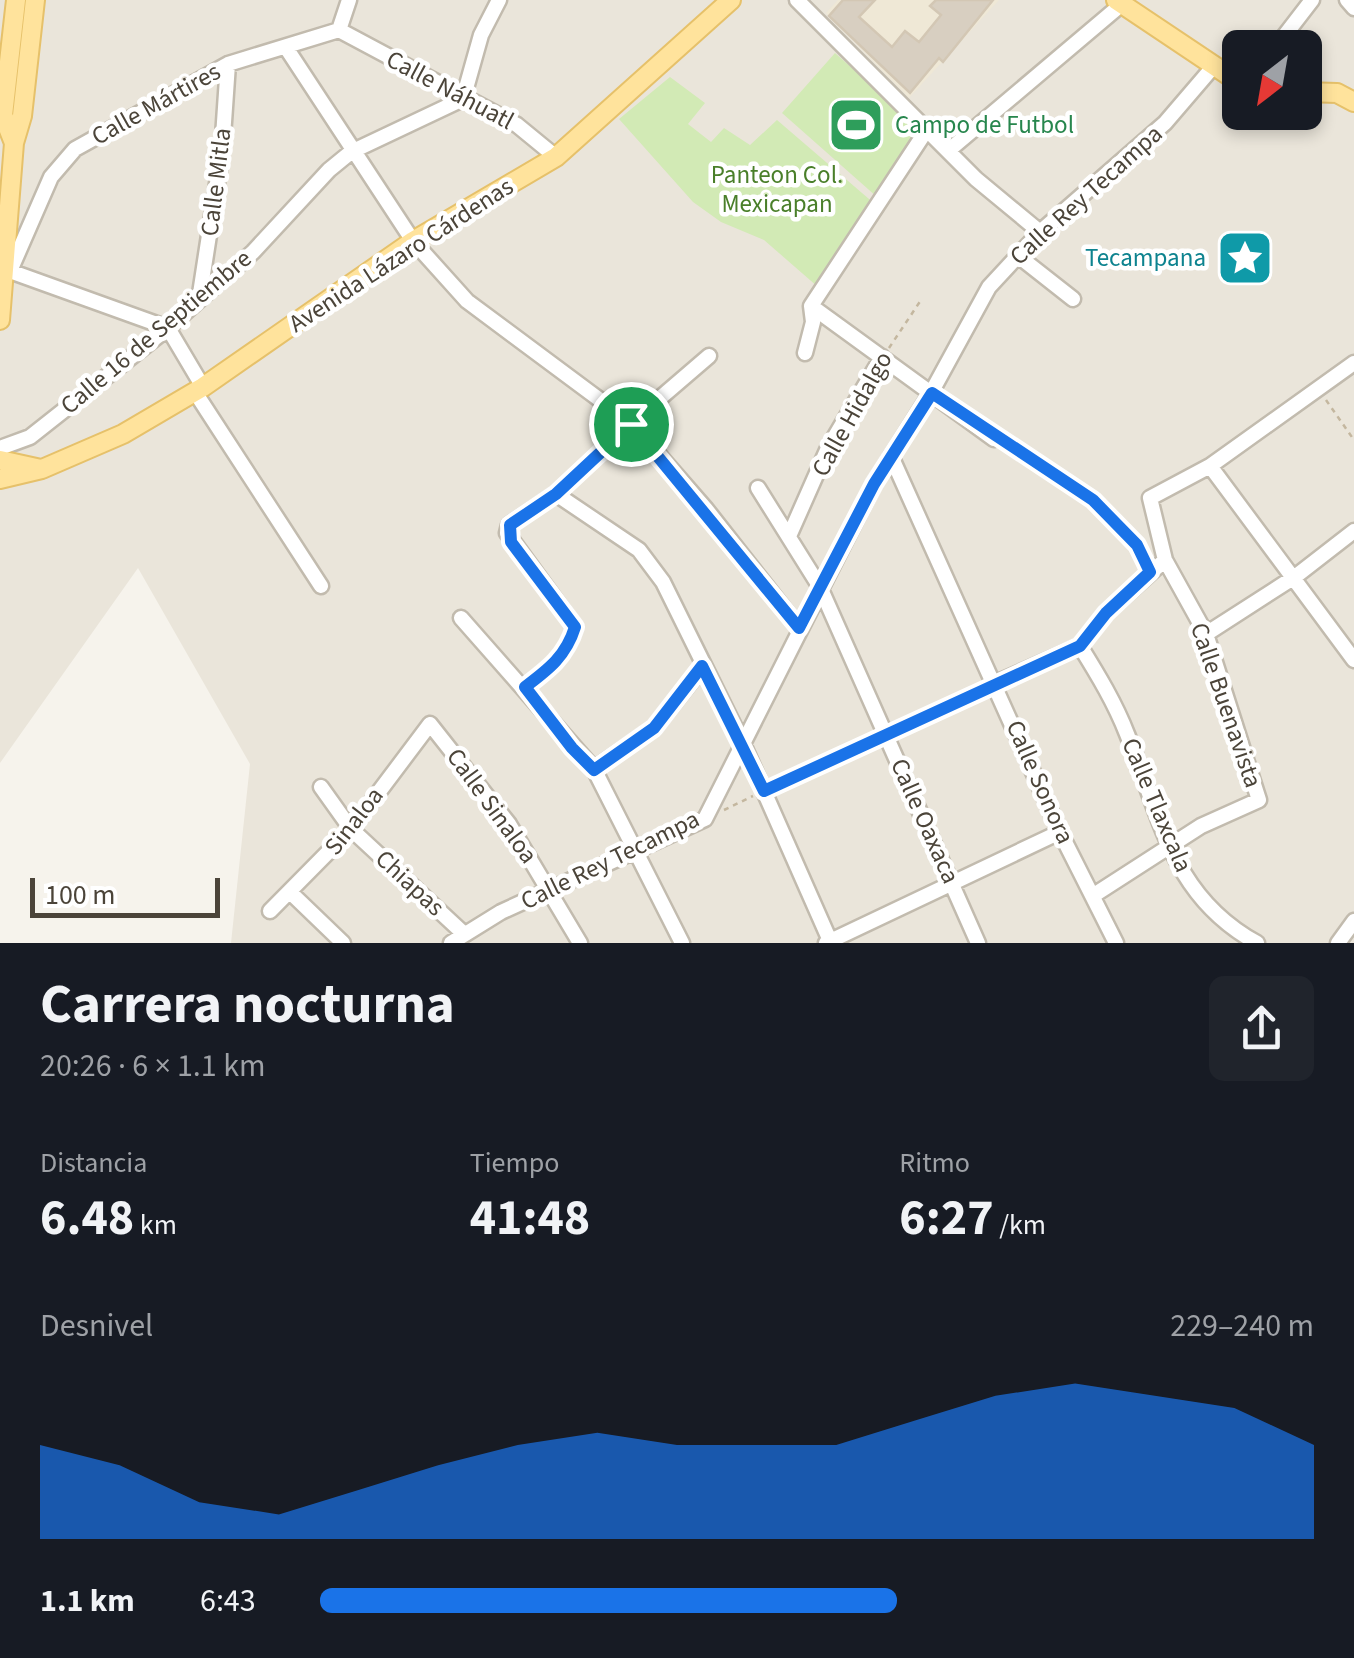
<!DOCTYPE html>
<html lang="es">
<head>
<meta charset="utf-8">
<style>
	body { margin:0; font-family:"Source Sans 3",sans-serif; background:#20242c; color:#f1f3f6; height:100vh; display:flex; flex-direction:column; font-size:38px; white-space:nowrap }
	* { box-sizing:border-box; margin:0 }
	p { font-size:32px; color:#9ea1a6 }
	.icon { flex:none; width:55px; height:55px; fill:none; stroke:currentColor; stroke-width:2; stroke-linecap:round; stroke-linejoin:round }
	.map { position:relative; height:943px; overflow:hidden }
	.panel { display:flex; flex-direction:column; background:#171b24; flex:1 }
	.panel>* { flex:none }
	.needle { width:65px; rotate:211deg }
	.buttons { position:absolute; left:1222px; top:30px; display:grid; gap:20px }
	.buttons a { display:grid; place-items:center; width:100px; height:100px; border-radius:15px; background:#171b24; box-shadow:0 5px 15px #0003; font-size:50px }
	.scale { position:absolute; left:30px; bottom:25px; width:190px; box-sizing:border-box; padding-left:10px; border:5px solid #4b4439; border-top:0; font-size:28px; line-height:35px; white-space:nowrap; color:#4b4439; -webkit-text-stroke:8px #fff; paint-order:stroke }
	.pin { position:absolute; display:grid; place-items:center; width:85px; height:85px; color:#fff; margin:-42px; border:5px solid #fff; border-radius:50%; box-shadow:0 2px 10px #0007 }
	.round { display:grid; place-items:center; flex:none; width:105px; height:105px; border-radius:15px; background:#20242c }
	.summary { display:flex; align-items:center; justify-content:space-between; height:170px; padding:0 40px }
	h1 { font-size:55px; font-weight:700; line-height:75px }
	.metrics { display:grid; grid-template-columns:repeat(3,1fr); gap:15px; height:170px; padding:10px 40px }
	.metrics div { display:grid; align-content:center }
	.metrics b { font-size:50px; font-weight:700 }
	.metrics small { font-size:28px; font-weight:400 }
	.metrics p { font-size:28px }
	.chart { height:280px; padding:20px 40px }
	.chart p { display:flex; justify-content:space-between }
	.chart svg { width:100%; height:180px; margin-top:10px; fill:#1a73e8; opacity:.7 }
	ul { padding:0 40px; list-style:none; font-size:32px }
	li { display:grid; grid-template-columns:160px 120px 1fr; align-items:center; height:75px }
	li i { height:25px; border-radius:12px; background:#1a73e8 }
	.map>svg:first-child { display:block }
	.residential { fill:#eae5da; fill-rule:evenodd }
	.education { fill:#efe8d6 }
	.green { fill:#d2eab5 }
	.building { fill:#d8cfc1; stroke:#d3c7b4; stroke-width:2.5 }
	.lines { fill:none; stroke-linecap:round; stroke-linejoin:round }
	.minor-casing { stroke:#c2bbae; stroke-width:19 }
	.major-casing { stroke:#e6c16a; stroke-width:22 }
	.path { stroke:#c4b79f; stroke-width:2.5; stroke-dasharray:5 5; stroke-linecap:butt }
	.minor { stroke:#fff; stroke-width:14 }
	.major { stroke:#ffe39c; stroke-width:18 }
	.route-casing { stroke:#fff; stroke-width:20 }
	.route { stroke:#1a73e8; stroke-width:12 }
	.labels { text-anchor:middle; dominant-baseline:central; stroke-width:9; stroke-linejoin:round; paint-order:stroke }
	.street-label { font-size:25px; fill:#4b4439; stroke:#fff }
	.leisure-label { font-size:25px; fill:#27864d; stroke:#fff; text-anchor:start }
	.park-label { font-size:25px; fill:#4a7f2a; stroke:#fff }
	.culture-label { font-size:25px; fill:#0d838f; stroke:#fff; text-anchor:end }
</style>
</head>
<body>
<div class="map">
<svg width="1354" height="943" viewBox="0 0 1354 943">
	<rect width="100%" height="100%" fill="#f6f3ec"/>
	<!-- residential -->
	<path class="residential" d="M0 0H1354V943H231L250 764 138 568 0 763ZM1240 48H1305V112H1240Z"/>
	<!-- education -->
	<path class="education" d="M838 0H999L909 98 826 13Z"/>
	<!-- green -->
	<path class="green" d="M835 53 930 137 877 197 782 113Z
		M670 77 705 103 688 124 711 142 724 128 750 145 777 120 876 205 818 287 764 240 721 222 693 202 619 119Z"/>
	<!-- building -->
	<path class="building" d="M843 0H875L859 17 892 47 905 31 919 42 941 15 930 6 936 0H993L943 62 939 58 910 93 829 16Z"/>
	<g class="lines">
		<!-- minor casing -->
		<g class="minor-casing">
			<path id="minor" d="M797 0 976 179 1040 232
				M1347 0 1354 8
				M339 30 517 125 556 157
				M339 30 349 0
				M1275 48 1312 0
				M287 49 413 241 467 301 631 423 706 509 799 628
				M948 151 1122 4
				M1017 255 1073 299
				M4 269 168 328 203 387
				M10 271 51 177 75 149 228 64 339 30
				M199 300 222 151 228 64
				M811 306 994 439
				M811 306 926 131
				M805 353 813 322 811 306
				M195 392 321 586
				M631 423 709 356
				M0 448 30 437 168 328 253 252 329 170 351 152 463 99 481 35 499 0
				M891 456 1060 832 1116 943
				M1210 466 1354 660
				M758 488 820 587 978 943
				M790 534 828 448 882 357
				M461 618 594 769 682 943
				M1206 634 1296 576 1354 531
				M1080 646C1098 675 1115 703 1127 734 1161 817 1171 896 1257 943
				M996 683 1080 646 1106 613 1165 560
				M525 687C549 669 566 656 575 627L507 533 509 525 556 494 639 550 663 582 744 746 831 943
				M594 769 654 728 703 666
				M321 787 351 829 462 932
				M291 893 343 943
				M1094 895 1201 826 1259 800 1206 634 1165 560 1150 498 1210 466 1354 363
				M270 911 351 829 430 724 509 824 580 943
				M451 943 501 912 705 819 874 484 931 393 989 287 1040 232 1165 123 1213 67
				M826 943 1060 832
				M1338 943 1354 921"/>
		</g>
		<!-- major casing -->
		<g class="major-casing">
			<path id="major" d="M1116 0 1240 83
				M1305 92 1337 93 1354 102
				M14 143 3 115 16 0
				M0 320 14 143 22 116 35 0
				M0 460 41 469
				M0 479 42 469 123 434 203 387 413 241 556 157 731 0"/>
		</g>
		<!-- path -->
		<path class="path" d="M889 348 921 300
			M1326 400 1354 440
			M1004 444C1057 472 1117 508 1145 562
			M568 483 620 434
			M898 732 980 691
			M774 787 877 742
			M724 810 753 796"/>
		<!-- minor -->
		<use href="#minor" class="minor"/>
		<!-- major -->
		<use href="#major" class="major"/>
	</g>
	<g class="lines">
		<!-- route casing -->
		<g class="route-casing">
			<path id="route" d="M932 393 1093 500 1137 545 1150 572 1106 613 1080 646 764 791 702 666 654 728 594 770 572 748 525 687C549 669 566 656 575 627L511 542 510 525 556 494 631 424 799 628 874 484Z"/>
		</g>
		<!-- route -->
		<use href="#route" class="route"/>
	</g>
	<!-- icons -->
	<defs>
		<g id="stadium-square" transform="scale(2.875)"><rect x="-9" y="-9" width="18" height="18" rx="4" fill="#2e9e5b" stroke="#fff"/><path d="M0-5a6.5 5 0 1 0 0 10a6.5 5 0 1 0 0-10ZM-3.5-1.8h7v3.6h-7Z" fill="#fff"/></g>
		<g id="sight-square" transform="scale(2.875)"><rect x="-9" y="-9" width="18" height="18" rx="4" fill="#0f9aa8" stroke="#fff"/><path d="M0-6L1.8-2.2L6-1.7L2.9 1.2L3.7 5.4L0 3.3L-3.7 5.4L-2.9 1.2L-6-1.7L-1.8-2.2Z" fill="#fff"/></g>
	</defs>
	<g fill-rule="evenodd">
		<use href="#stadium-square" x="856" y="125"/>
		<use href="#sight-square" x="1245" y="258"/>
	</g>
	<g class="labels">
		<!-- street labels -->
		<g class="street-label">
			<text transform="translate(450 90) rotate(28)">Calle Náhuatl</text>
			<text transform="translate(156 104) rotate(-29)">Calle Mártires</text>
			<text transform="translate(216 182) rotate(-83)">Calle Mitla</text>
			<text transform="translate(1086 195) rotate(-42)">Calle Rey Tecampa</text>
			<text transform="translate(401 255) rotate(-33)">Avenida Lázaro Cárdenas</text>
			<text transform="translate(156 332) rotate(-40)">Calle 16 de Septiembre</text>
			<text transform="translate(852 414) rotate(-61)">Calle Hidalgo</text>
			<text transform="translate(1226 705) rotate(71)">Calle Buenavista</text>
			<text transform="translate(1040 782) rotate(66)">Calle Sonora</text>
			<text transform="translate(1157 805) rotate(67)">Calle Tlaxcala</text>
			<text transform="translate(492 806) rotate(54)">Calle Sinaloa</text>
			<text transform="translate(354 821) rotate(-52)">Sinaloa</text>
			<text transform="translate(925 821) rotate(66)">Calle Oaxaca</text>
			<text transform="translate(610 860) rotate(-26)">Calle Rey Tecampa</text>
			<text transform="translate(410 883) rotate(43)">Chiapas</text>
		</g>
		<!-- leisure labels -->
		<g class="leisure-label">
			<text x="895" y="125">Campo de Futbol</text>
		</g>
		<!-- park labels -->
		<g class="park-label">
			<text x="777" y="175">Panteon Col.<tspan x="777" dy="29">Mexicapan</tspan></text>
		</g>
		<!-- culture labels -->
		<g class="culture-label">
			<text x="1206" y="258">Tecampana</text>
		</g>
	</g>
</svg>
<div class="buttons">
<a><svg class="needle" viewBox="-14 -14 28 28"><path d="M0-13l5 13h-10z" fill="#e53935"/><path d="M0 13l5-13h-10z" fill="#9ea1a6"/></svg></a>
</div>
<div class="scale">100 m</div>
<div class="pin" style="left:631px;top:424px;background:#1e9e55"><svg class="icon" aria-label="arrive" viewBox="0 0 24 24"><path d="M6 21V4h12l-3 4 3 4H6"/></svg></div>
</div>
<section class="panel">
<div class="summary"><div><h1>Carrera nocturna</h1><p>20:26 · 6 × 1.1 km</p></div><a class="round"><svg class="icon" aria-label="share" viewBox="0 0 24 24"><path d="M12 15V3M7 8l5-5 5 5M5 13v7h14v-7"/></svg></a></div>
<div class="metrics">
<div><p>Distancia</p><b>6.48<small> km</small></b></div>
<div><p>Tiempo</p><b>41:48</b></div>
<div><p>Ritmo</p><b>6:27<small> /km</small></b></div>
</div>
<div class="chart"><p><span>Desnivel</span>229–240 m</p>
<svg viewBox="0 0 160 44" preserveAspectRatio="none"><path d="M0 44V21L10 26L20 35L30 38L40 32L50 26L60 21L70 18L80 21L90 21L100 21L110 15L120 9L130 6L140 9L150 12L160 21V44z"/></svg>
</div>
<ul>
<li><b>1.1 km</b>6:43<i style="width:58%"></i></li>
</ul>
</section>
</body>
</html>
